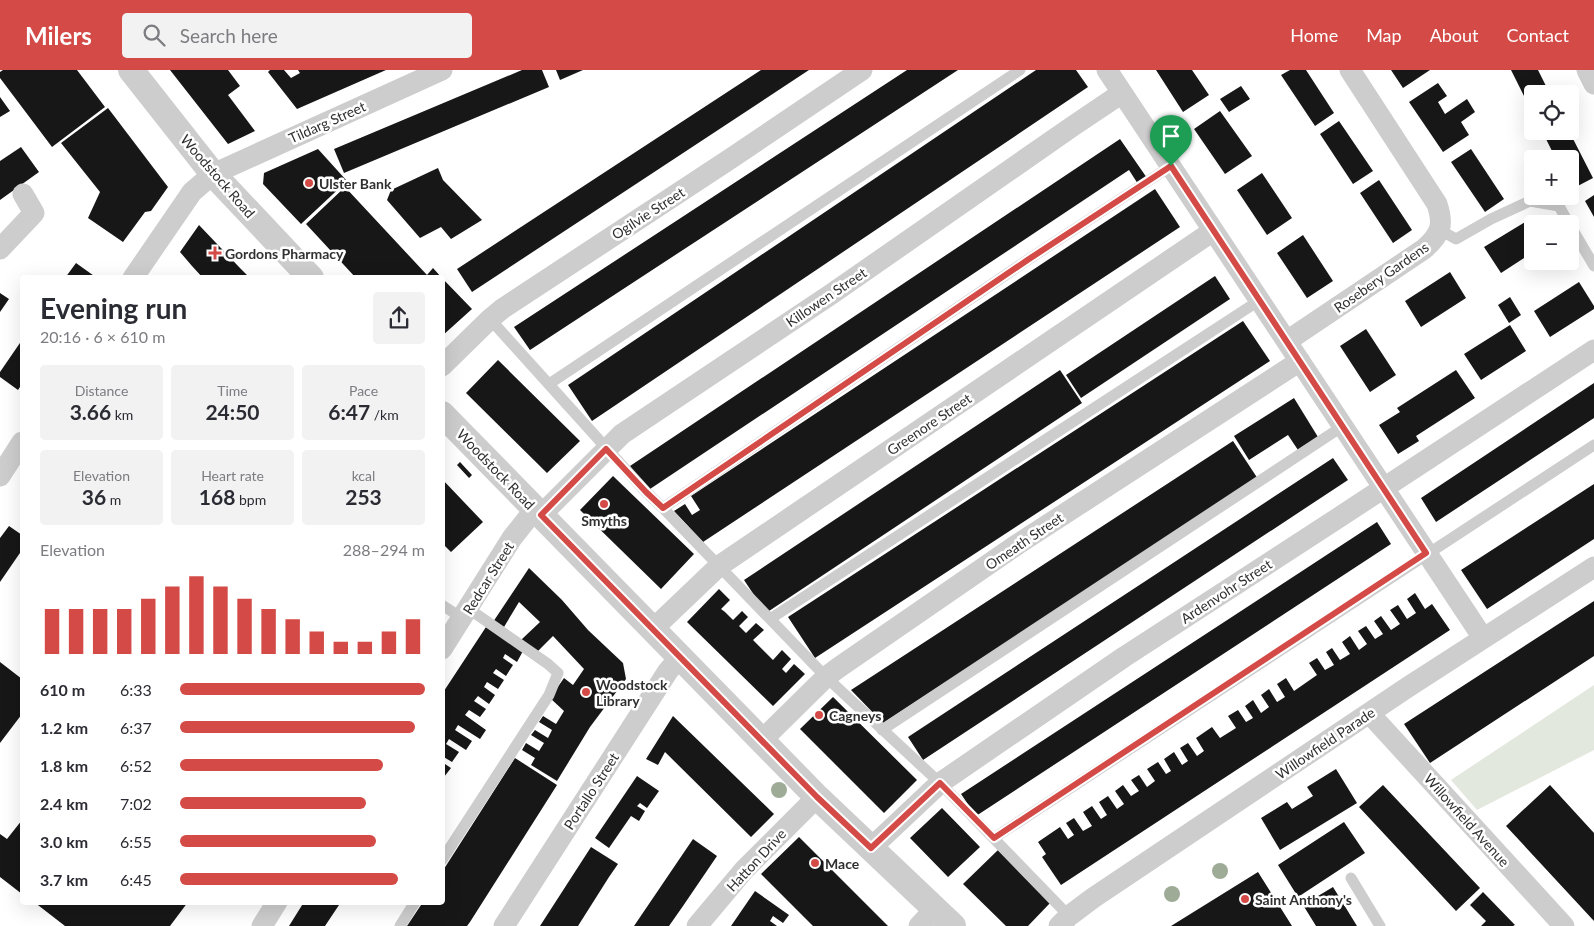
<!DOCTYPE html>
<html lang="en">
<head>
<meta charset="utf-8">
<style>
	body { margin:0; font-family:Lato,sans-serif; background:#f2f2f3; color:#2b2b33; height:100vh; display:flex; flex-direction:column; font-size:19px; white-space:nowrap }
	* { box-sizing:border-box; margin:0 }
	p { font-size:16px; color:#7c7c81 }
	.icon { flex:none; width:28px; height:28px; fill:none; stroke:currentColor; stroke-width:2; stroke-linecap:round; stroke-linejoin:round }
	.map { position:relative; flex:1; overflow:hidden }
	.side { position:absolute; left:20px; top:205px; width:425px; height:630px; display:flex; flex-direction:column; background:#fff; border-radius:5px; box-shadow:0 5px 20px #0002 }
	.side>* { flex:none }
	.controls { position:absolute; left:1524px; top:15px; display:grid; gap:10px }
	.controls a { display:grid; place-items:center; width:55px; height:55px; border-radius:5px; background:#fff; box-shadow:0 5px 20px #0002; font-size:25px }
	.pin { position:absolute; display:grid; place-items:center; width:42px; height:42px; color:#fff; margin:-51px -21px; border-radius:50% 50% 50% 0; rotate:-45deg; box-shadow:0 0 5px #0007 }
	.pin .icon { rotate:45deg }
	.round { display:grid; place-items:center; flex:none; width:52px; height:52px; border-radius:5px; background:#f2f2f3 }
	.headline { display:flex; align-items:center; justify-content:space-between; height:85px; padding:0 20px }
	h1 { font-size:28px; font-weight:700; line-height:38px }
	.metrics { display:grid; grid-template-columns:repeat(3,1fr); gap:8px; height:85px; padding:5px 20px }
	.metrics div { display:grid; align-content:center; border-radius:5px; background:#f2f2f3; text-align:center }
	.metrics b { font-size:21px; font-weight:700 }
	.metrics small { font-size:14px; font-weight:400 }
	.metrics p { font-size:14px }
	.chart { height:140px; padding:10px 20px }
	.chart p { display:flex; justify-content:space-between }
	.chart svg { width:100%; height:90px; margin-top:5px; stroke:#d34a46; stroke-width:6 }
	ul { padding:0 20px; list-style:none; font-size:16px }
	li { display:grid; grid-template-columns:80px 60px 1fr; align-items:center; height:38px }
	li i { height:12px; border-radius:6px; background:#d34a46 }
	header { display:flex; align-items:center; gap:30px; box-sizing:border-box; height:70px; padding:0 25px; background:#d34a46; color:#fff }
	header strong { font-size:24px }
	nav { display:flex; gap:28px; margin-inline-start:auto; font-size:18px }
	.search { width:350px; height:45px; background:#f2f2f3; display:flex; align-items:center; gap:12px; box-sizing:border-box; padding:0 18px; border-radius:5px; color:#7c7c81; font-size:19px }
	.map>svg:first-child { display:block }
	.green { fill:#e2e8dd }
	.building { fill:#171717 }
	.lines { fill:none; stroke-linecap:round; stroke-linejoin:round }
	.service { stroke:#cdcdcd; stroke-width:11 }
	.minor { stroke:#cdcdcd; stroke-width:21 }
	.tertiary { stroke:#cdcdcd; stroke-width:26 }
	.tree { fill:#9eab97 }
	.route-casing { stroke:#fff; stroke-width:10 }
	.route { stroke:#d34a46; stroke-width:6 }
	.poi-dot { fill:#d34a46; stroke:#fff; stroke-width:2 }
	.labels { text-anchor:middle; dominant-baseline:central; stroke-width:5; stroke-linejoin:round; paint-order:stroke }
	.street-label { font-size:14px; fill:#303030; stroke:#fff }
	.poi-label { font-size:14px; font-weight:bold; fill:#303030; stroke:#fff; text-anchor:start }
</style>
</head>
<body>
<header>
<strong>Milers</strong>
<div class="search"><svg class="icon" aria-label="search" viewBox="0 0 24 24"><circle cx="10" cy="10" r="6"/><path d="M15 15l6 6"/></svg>Search here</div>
<nav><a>Home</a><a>Map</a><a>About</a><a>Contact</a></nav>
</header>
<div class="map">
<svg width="1594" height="856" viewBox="0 0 1594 856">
	<rect width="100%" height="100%" fill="#fff"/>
	<!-- green -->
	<path class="green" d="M1594 615V680L1477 740 1451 710Z"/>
	<!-- building -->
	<path class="building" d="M3 0H77L105 37 52 77 0 8V2Z
		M170 0H228L240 16 228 25 255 61 228 74Z
		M270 0H284L291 8 300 3 298 0H386L297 39 268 2Z
		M522 0H542L549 17 344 103 334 79Z
		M556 0H583L560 10Z
		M761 0H809L472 222 457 199Z
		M907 0H958L530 280 514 257Z
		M1036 0H1076L1088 17 592 351 568 315Z
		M1156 0H1192L1209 25 1183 42Z
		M1290 0H1306L1334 43 1315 56 1281 5Z
		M1391 0H1430L1403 18Z
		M1511 0H1538L1550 24H1532V42Z
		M1438 13 1447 26 1438 32 1445 44 1467 29 1475 42 1461 52 1469 65 1443 82 1409 32Z
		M1241 16 1250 29 1229 42 1220 29Z
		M0 27 10 41 0 47Z
		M108 38 168 117 151 141 145 142 123 172 88 148 100 122 61 73Z
		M1220 41 1252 86 1225 104 1194 59Z
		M1339 51 1373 101 1353 114 1320 64Z
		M1552 61H1569L1593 108 1572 119 1570 116V89H1556L1544 65Z
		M1120 69 1147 108 1138 114 1129 100 647 421 630 396Z
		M21 77 39 102 0 130V91Z
		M318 79 347 111 301 154 263 114 264 103Z
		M1471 79 1504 129 1485 142 1451 92Z
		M438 98 443 110 482 150 451 169 441 157 420 168 387 130 391 120Z
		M1262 103 1292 148 1267 165 1237 120Z
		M1379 110 1412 160 1393 173 1360 123Z
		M345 117 427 205 433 198 442 208H356L306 154Z
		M1155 119 1180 157 703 472 674 441 685 434 692 445 700 440 691 426Z
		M1594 125V147L1585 131Z
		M1530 149 1534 154 1532 183 1501 203 1484 177Z
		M199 155 239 197 250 208H203L192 196 180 182Z
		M1303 165 1333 211 1307 228 1277 183Z
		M76 193 97 208H65Z
		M1450 202 1466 228 1421 257 1405 231Z
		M1215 206 1230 229 1081 328 1066 305Z
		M442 208 472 239 442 266Z
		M1579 212 1594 236V239L1550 267 1534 241Z
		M0 223 9 229 0 242Z
		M1510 227 1521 245 1509 253 1498 235Z
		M1243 251 1270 291 815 588 788 547Z
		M1510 255 1526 281 1481 310 1464 284Z
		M1366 259 1396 305 1370 322 1340 276Z
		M22 270V314L18 320 0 307V302Z
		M498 290 580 371 547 403 466 323Z
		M1060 300 1082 333 766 543 744 510Z
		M1456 300 1475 328 1416 366 1419 371 1398 384 1379 355 1400 342 1397 338Z
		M1594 313V348L1436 452 1421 428Z
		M1294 328 1318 367 1298 380 1288 365 1249 390 1234 366Z
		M1233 371 1258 409 883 653 851 620Z
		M1333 388 1348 410 923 690 908 667Z
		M460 392 472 405 469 408 457 395Z
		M613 406 694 484 661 519 580 440Z
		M442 409 483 452 451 482 442 473Z
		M1594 414V469L1487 539 1461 500Z
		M1377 452 1391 474 976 746 961 724Z
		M9 456 22 465V480L0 512V468Z
		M529 498 562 530 588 560 623 593 626 609 590 657 557 711 531 695 535 688 522 680 526 673 539 681 544 673 531 665 535 660 548 668 552 660 539 652 543 646 556 654 564 641 550 628 564 608 573 615 584 599 553 566 536 583 521 570 540 552 519 532 504 557 493 552Z
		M719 519 730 530 721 539 725 542 733 550 742 541 748 547 739 556 746 563 756 553 764 560 753 570 773 590 782 580 791 589 782 599 786 603 794 594 805 604 773 636 687 552Z
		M1415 523 1425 539 1432 534 1450 560 1061 815 1042 787 1046 784 1038 772 1060 757 1068 769 1074 765 1066 753 1074 748 1083 761 1092 756 1083 742 1092 736 1101 749 1107 745 1099 732 1108 726 1117 739 1124 734 1115 721 1123 715 1131 726 1139 721 1131 710 1139 705 1147 717 1155 711 1147 699 1158 692 1166 704 1171 701 1164 689 1174 682 1182 695 1188 691 1180 678 1188 673 1197 686 1204 681 1196 668 1212 657 1220 668 1236 658 1228 646 1238 640 1246 652 1253 648 1245 636 1253 630 1261 643 1269 637 1261 625 1269 619 1277 632 1285 627 1277 614 1286 608 1294 621 1317 605 1309 593 1317 588 1325 600 1334 595 1326 582 1332 578 1340 590 1350 584 1342 572 1350 566 1359 580 1367 574 1358 561 1366 556 1375 569 1383 564 1374 551 1381 546 1391 560 1400 554 1390 540 1398 535 1407 549 1416 543 1407 529Z
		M1594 531V586L1430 693 1404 654Z
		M486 557 523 581 517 592 505 584 503 588 513 595 506 606 496 599 493 603 504 610 498 619 487 612 484 617 495 625 489 634 478 626 474 631 486 639 480 647 469 640 465 645 486 660 480 669 458 655 455 660 472 671 466 680 449 669 446 674 459 682 452 692 442 686V624Z
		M0 592 22 609V644L0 673Z
		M833 627 917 710 884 743 800 659Z
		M673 646 774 744 751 767 665 682 658 695 646 689Z
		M515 688 557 715 470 852 467 856H407L423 832H442V802Z
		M442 692 451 698 444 707H442Z
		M1336 699 1357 733 1280 780 1261 748 1287 732 1292 739 1313 726 1307 717Z
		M637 706 659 721 647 738 640 733 637 736 645 741 639 751 631 746 609 778 595 768Z
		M1383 715 1480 818 1456 841 1359 737Z
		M1550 715 1594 763V851L1506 756Z
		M942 738 980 777 948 807 910 768Z
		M22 750V824L0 807V764L7 769Z
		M1344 752 1365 783 1298 827 1278 795Z
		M799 767 888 856H813L761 804Z
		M693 769 717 786 683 836 669 856H634Z
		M591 777 618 794 609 807 578 856H540Z
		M998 780 1051 832 1028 856H1006L963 814Z
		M1258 802 1292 856H1171Z
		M1333 817 1357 856H1316L1303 835Z
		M755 821 789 845 783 853 773 846 770 851 777 856H731Z
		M1483 822 1515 855 1513 856H1481L1486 851 1470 835Z
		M34 832H102L105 835 108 832H188L170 856H65Z
		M304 832H341L325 856H289Z"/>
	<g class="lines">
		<!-- service -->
		<path class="service" d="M1570 155 1594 196
			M1440 160 1456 169 1491 149 1530 131 1559 136 1569 154
			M490 249 646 422 663 438 826 607 940 713 1069 846
			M549 314 1020 0
			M663 438 1029 189 1171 96
			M442 535 462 548
			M770 549 1260 230
			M882 660 1343 356
			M994 768 1594 375
			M442 790 549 625 558 603 548 594 469 539
			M1351 808 1380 856
			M400 856 415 832"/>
		<!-- minor -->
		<path class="minor" d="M1107 0 1483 568
			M1587 0 1594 14
			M0 179 34 143 23 124
			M133 208 192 122 213 104 442 0
			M1287 271 1424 179C1441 164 1444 155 1437 134L1350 0
			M442 296 490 249 502 239 730 89 862 0
			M0 406 22 372
			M541 445 622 364 830 225 1073 56 1122 23
			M653 559 719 496 1213 161
			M442 579 512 468 535 439
			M1369 643 1564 856
			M762 670 826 607 838 598 1018 474 1300 291
			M871 778 940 713 1124 587 1335 450 1594 280
			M262 856 277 832
			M504 856 668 601 680 587
			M697 856 744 800 817 727
			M919 856 935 839
			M1059 856 1069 846 1093 828 1408 617 1594 497"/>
		<!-- tertiary -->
		<path class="tertiary" d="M131 0 213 104 311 208
			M442 344 817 727 953 856"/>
	</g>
	<!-- trees -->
	<g class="tree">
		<circle cx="779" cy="720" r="8"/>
		<circle cx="1220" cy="801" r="8"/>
		<circle cx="1172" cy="824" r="8"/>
	</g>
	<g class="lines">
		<!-- route casing -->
		<g class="route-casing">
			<path id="route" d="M1171 96 1426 483 994 768 940 713 871 778 817 727 541 445 606 379 646 422 663 438 1029 189Z"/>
		</g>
		<!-- route -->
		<use href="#route" class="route"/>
	</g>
	<!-- markers -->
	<g class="poi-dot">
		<circle cx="309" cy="113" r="5"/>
		<path d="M212.5 175.5h5v5h5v5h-5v5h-5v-5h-5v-5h5z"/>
		<circle cx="604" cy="434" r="5"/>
		<circle cx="586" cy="622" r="5"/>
		<circle cx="819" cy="645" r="5"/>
		<circle cx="815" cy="793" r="5"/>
		<circle cx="1245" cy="829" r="5"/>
	</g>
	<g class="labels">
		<!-- street labels -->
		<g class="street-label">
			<text transform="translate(327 52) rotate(-24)">Tildarg Street</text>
			<text transform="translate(218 106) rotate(49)">Woodstock Road</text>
			<text transform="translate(648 143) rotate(-33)">Ogilvie Street</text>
			<text transform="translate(1381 207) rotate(-35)">Rosebery Gardens</text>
			<text transform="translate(826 227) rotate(-34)">Killowen Street</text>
			<text transform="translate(929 354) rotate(-34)">Greenore Street</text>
			<text transform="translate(496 399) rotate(46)">Woodstock Road</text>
			<text transform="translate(1024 471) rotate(-34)">Omeath Street</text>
			<text transform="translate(488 508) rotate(-58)">Redcar Street</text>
			<text transform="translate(1226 521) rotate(-33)">Ardenvohr Street</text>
			<text transform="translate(1325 673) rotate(-34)">Willowfield Parade</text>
			<text transform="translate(591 721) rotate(-57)">Portallo Street</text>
			<text transform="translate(1467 750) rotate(48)">Willowfield Avenue</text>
			<text transform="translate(756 790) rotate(-47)">Hatton Drive</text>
		</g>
		<!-- poi labels -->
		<g class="poi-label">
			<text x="319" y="113">Ulster Bank</text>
			<text x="225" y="183">Gordons Pharmacy</text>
			<text x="604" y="450" text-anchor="middle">Smyths</text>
			<text x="596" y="614">Woodstock<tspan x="596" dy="16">Library</tspan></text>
			<text x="829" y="645">Cagneys</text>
			<text x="825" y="793">Mace</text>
			<text x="1255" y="829">Saint Anthony's</text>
		</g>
	</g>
</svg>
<div class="controls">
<a><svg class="icon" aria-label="locate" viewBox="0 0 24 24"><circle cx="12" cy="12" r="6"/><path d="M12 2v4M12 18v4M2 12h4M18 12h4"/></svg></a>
<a>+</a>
<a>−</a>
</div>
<div class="pin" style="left:1171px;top:96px;background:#1e9e55"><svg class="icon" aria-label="arrive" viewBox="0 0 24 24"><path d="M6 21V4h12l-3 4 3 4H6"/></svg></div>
<section class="side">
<div class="headline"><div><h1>Evening run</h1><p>20:16 · 6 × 610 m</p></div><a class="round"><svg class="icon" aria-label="share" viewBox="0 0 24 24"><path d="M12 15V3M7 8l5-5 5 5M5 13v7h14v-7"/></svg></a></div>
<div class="metrics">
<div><p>Distance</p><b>3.66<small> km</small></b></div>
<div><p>Time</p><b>24:50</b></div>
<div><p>Pace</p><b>6:47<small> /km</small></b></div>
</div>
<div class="metrics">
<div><p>Elevation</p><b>36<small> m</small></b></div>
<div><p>Heart rate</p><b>168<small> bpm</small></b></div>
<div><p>kcal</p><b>253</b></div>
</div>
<div class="chart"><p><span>Elevation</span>288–294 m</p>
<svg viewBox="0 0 160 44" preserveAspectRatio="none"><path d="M5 44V22M15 44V22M25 44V22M35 44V22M45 44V17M55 44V11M65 44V6M75 44V11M85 44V17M95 44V22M105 44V27M115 44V33M125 44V38M135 44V38M145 44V33M155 44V27"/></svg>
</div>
<ul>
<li><b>610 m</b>6:33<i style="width:100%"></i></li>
<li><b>1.2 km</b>6:37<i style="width:96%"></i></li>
<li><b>1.8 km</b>6:52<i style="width:83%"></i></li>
<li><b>2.4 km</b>7:02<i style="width:76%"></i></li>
<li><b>3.0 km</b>6:55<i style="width:80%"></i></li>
<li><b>3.7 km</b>6:45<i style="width:89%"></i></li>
</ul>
</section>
</div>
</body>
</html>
